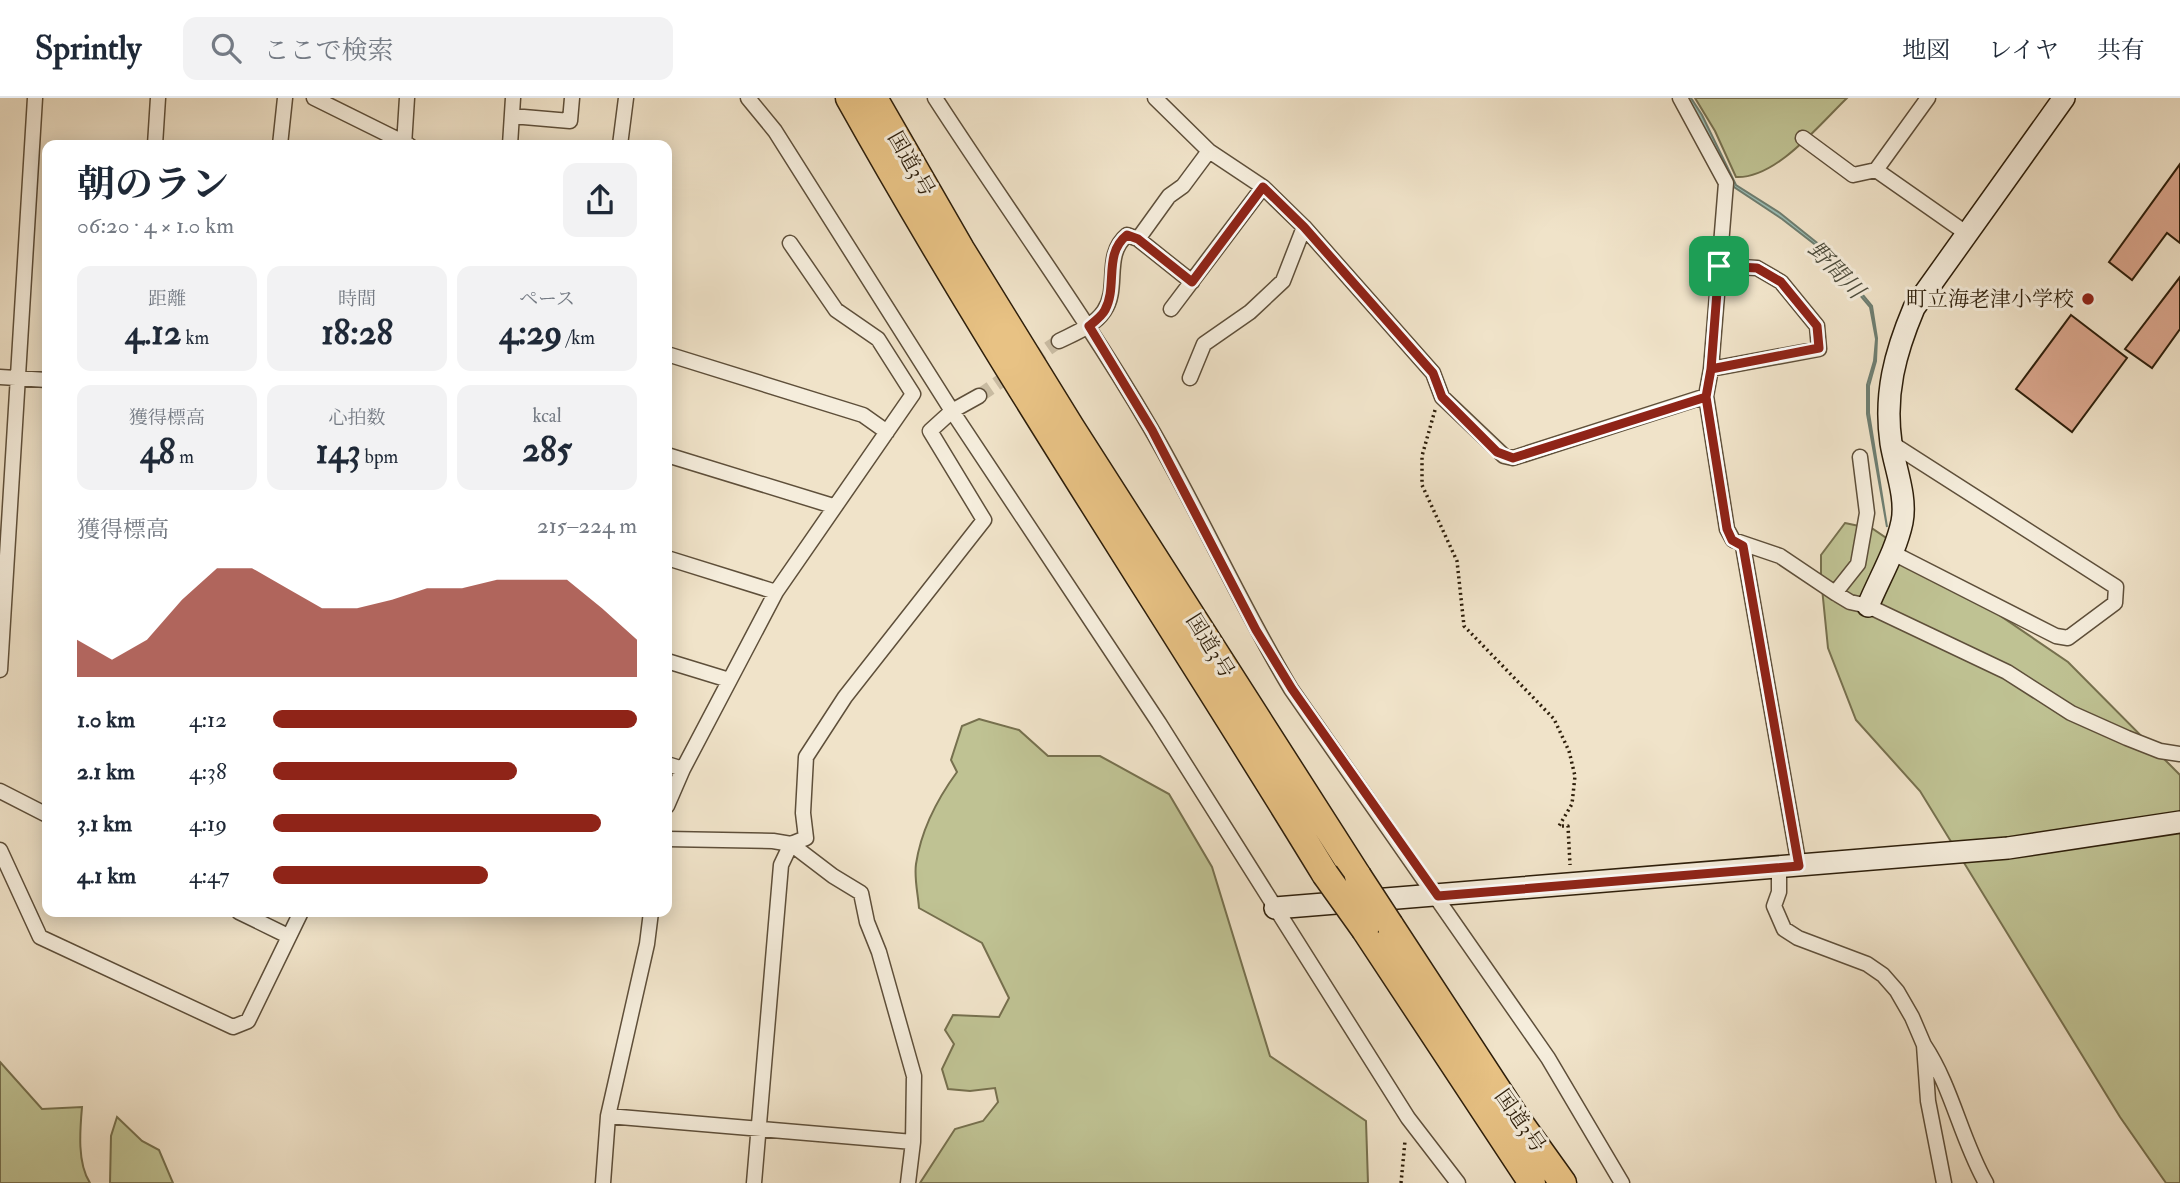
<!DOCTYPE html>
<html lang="ja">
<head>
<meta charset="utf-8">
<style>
	body { margin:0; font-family:"IM FELL Double Pica","Noto Serif JP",serif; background:#f2f2f3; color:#1f2937; height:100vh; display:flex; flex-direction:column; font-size:26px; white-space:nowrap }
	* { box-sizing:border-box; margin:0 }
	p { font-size:23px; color:#747a83 }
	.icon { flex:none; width:38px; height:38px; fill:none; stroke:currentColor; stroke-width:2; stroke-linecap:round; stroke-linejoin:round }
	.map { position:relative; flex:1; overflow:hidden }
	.details { position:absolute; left:42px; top:42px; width:630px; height:777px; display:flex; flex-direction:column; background:#fff; border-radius:14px; box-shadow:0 4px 18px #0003 }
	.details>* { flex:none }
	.pin { position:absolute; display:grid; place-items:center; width:60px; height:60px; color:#fff; margin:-30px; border-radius:14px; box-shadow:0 4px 10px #0006 }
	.round { display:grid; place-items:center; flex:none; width:74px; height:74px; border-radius:14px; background:#f2f2f3 }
	.overview { display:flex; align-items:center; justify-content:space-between; height:119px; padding:0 35px }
	h1 { font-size:38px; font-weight:700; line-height:52px }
	.stats { display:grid; grid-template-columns:repeat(3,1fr); gap:10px; height:119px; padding:7px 35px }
	.stats div { display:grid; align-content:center; border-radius:14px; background:#f2f2f3; text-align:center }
	.stats b { font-size:35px; font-weight:700 }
	.stats small { font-size:19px; font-weight:400 }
	.stats p { font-size:19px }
	.chart { height:196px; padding:14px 35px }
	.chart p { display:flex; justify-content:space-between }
	.chart svg { width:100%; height:126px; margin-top:7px; fill:#8f2418; opacity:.7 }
	ul { padding:0 35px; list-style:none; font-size:23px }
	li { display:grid; grid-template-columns:112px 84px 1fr; align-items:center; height:52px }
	li i { height:18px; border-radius:9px; background:#8f2418 }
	header { display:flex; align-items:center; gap:42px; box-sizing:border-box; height:98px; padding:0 35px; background:#fff; border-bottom:2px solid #e0e1e3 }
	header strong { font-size:33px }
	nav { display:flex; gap:38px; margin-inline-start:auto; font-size:24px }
	.search { width:490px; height:63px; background:#f2f2f3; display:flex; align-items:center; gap:18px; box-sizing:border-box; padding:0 24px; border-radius:14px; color:#747a83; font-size:26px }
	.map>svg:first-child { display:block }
	.green { fill:#bfc293; stroke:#76704e; stroke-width:2 }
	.water { fill:#9abeb6; stroke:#6e7e71; stroke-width:2 }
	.building { fill:#d9a58c; stroke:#2d1e0a; stroke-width:2 }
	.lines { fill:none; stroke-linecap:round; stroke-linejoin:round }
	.street-tunnel { stroke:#c9bca3; stroke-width:14; stroke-dasharray:14 7; stroke-linecap:butt }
	.street-casing { stroke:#5e4f3a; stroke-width:17 }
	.secondary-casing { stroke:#2d1e0a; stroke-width:24 }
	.highway-casing { stroke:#2d1e0a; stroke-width:29 }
	.path { stroke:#2d1e0a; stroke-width:3.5; stroke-dasharray:2 3.5; stroke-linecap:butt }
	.street { stroke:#f5eddc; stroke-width:14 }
	.secondary { stroke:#f5eddc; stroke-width:21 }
	.highway { stroke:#e8c284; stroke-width:26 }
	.highway-bridge-casing { stroke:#2d1e0a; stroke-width:29; stroke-linecap:butt }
	.highway-bridge { stroke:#e8c284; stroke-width:26 }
	.route-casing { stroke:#fff; stroke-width:14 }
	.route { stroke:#8f2418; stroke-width:9 }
	.poi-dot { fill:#8f2418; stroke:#f5eddc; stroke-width:2.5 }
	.labels { text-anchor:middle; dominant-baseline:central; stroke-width:6; stroke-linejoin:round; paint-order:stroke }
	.street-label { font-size:21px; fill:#2d1e0a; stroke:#f5eddc }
	.poi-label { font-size:21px; fill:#2d1e0a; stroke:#f5eddc; text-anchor:end }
	.water-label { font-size:23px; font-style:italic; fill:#4e4e3e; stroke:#f5eddc }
</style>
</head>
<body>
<header>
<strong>Sprintly</strong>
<div class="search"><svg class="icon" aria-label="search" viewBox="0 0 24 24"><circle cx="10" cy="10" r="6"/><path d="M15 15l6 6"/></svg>ここで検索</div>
<nav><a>地図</a><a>レイヤ</a><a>共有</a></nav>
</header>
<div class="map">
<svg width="2180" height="1085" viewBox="0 0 2180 1085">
	<rect width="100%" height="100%" fill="#f0e3c9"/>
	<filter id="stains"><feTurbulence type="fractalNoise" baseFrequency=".00286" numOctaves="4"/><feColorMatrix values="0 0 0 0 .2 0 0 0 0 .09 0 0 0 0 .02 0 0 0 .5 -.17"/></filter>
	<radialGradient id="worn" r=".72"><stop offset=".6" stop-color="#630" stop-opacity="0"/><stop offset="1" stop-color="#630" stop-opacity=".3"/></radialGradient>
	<!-- green -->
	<path class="green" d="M1695 0H1847C1820 26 1776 81 1736 79L1715 33Z
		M1845 425 1873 431 2068 564 2180 677V1085H2166L2120 1019 1920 693 1856 622 1828 550 1821 480V457Z
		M979 621 1019 632 1048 658H1100L1169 696 1212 769 1270 958 1366 1023 1368 1085H920L955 1031 983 1023 998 1004 995 990 970 993 948 991 942 971 954 946 945 932 953 917 999 919 1009 900 982 845 919 810C918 796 914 780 916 766 921 733 938 700 957 674L951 662 962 628Z
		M0 964 42 1011 82 1009C80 1032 77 1065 90 1085H0Z
		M117 1019 142 1043 159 1052 173 1085H110L111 1038Z"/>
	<!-- water -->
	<path class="water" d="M1686 0H1691L1702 17 1736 87 1780 115 1826 152 1872 208 1877 240 1876 263 1869 288V315L1887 429 1867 316V287L1874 263 1876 241 1870 209 1822 152 1782 121 1734 89Z"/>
	<!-- building -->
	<path class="building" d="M2180 66V145L2167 135 2132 182 2109 164Z
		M2180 179V231L2152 270 2125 251Z
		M2071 217 2127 260 2072 334 2016 291Z"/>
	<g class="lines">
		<!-- street-tunnel -->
		<path class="street-tunnel" d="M979 298 1059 243"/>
		<!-- street casing -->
		<g class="street-casing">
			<path id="street" d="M314 0 409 47
				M748 0 775 33 952 313 1159 625 1408 1020 1458 1085
				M935 0C1006 110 1084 216 1150 329 1200 415 1240 506 1291 591L1548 960 1622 1085
				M1155 0 1209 53 1263 89 1304 129 1433 275 1442 299 1504 358 1513 360 1706 298
				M1680 0 1726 85 1711 271 1706 298 1727 431 1733 442 1780 458 1835 495 1850 504 1868 508 2007 574 2071 615 2127 640 2160 653 2180 656
				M1928 0 1876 72 1966 135
				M512 18 570 23 572 0
				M1803 40 1853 77 1876 72
				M155 47 158 0
				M280 47 285 0
				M404 47 407 0
				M510 47 513 0
				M620 47 626 0
				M1138 141 1192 184
				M1171 211 1263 89
				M1059 243C1075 235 1094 228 1104 213 1120 190 1103 157 1127 137L1138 141 1169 98 1183 88 1209 53
				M667 256 863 317 887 334
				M1711 271 1819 251 1817 228 1781 184 1757 170 1719 168
				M0 279 47 282
				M1190 280 1204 246 1250 214 1283 183 1304 129
				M667 357 833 408
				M1743 448 1799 768
				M1891 454 2056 538 2068 540 2115 505 2116 489 1891 345
				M667 460 776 494
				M1835 495 1858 466 1867 415 1860 359
				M667 563 729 582
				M0 572 35 0
				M667 666 683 671
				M0 693 47 717
				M667 708 683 671 776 494 913 296 878 241 836 212 790 145
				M667 741 773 743 791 746 833 778 861 795 867 824 879 854 914 978 913 1044 908 1085
				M0 752 40 839 233 929 248 923 301 814
				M1779 770V794L1774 808 1784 831 1798 840 1867 866 1883 877 1897 893 1912 919 1924 947 1928 1003 1944 1085
				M239 814 288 838
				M1924 947C1952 989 1961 1041 1986 1085
				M608 1018 913 1044
				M603 1085 608 1018 647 846 651 814
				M754 1085 781 767 791 746 806 740 803 715 806 659 845 599 984 422 930 333 952 313 979 298"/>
		</g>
		<!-- secondary casing -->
		<g class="secondary-casing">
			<path id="secondary" d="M1868 508C1879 481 1896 453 1902 424 1907 399 1895 370 1891 345 1884 296 1895 255 1914 210L2064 0
				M1275 810 2008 750 2180 724"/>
		</g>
		<!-- highway casing -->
		<g class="highway-casing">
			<path id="highway" d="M849 0C997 265 1167 517 1325 776
				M874 0 961 151 1071 329 1358 778
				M1390 827 1515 1018 1563 1085
				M1365 832 1532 1085"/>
		</g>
		<!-- path -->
		<path class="path" d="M1435 312 1422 358V387L1457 463 1464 528 1554 621 1569 653 1575 678 1572 706 1559 728H1568L1570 767
			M1401 1085 1405 1043"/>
		<!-- street -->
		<use href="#street" class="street"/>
		<!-- secondary -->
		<use href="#secondary" class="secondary"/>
		<!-- highway -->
		<use href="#highway" class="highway"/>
		<!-- highway-bridge casing -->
		<g class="highway-bridge-casing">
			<path id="highway-bridge" d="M1325 776 1365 832
				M1358 778 1390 827"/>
		</g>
		<!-- highway-bridge -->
		<use href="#highway-bridge" class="highway-bridge"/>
	</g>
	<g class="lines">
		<!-- route casing -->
		<g class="route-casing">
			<path id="route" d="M1719 168 1711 271 1706 299 1727 431 1732 442 1743 448 1799 768 1438 798 1292 591 1256 532 1152 332 1089 228C1094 224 1102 218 1105 212 1118 188 1103 156 1127 137L1138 141 1192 184 1263 89 1304 129 1433 275 1442 299 1497 354 1513 360 1706 299 1711 271 1819 250 1817 228 1781 184 1757 170 1719 168"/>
		</g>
		<!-- route -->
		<use href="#route" class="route"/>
	</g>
	<!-- markers -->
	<circle class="poi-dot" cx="2088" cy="201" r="7"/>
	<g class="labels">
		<!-- street labels -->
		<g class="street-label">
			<text transform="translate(911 66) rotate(60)">国道3号</text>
			<text transform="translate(1210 548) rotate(58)">国道3号</text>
			<text transform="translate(1520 1023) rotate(55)">国道3号</text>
		</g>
		<!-- poi labels -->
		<g class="poi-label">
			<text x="2074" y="201">町立海老津小学校</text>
		</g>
		<!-- water labels -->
		<g class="water-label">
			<text transform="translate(1836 172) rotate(46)">野間川</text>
		</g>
	</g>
	<rect width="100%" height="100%" filter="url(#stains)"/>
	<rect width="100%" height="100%" fill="url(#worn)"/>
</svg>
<div class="pin" style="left:1719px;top:168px;background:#1e9e55"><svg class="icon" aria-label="arrive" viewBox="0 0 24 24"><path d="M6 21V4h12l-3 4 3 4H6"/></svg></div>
<section class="details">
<div class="overview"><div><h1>朝のラン</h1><p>06:20 · 4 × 1.0 km</p></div><a class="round"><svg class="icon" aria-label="share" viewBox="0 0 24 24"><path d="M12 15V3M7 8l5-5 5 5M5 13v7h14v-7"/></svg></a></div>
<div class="stats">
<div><p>距離</p><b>4.12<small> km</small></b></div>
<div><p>時間</p><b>18:28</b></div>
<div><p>ペース</p><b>4:29<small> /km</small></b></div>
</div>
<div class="stats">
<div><p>獲得標高</p><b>48<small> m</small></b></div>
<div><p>心拍数</p><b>143<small> bpm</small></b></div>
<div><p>kcal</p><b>285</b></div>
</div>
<div class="chart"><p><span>獲得標高</span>215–224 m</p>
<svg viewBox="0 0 160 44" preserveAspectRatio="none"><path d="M0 44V31L10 38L20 31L30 17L40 6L50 6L60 13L70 20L80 20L90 17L100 13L110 13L120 10L130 10L140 10L150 20L160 31V44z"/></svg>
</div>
<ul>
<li><b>1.0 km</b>4:12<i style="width:100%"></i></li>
<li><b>2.1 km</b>4:38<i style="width:67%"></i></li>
<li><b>3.1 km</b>4:19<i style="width:90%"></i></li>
<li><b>4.1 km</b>4:47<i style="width:59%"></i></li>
</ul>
</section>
</div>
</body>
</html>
